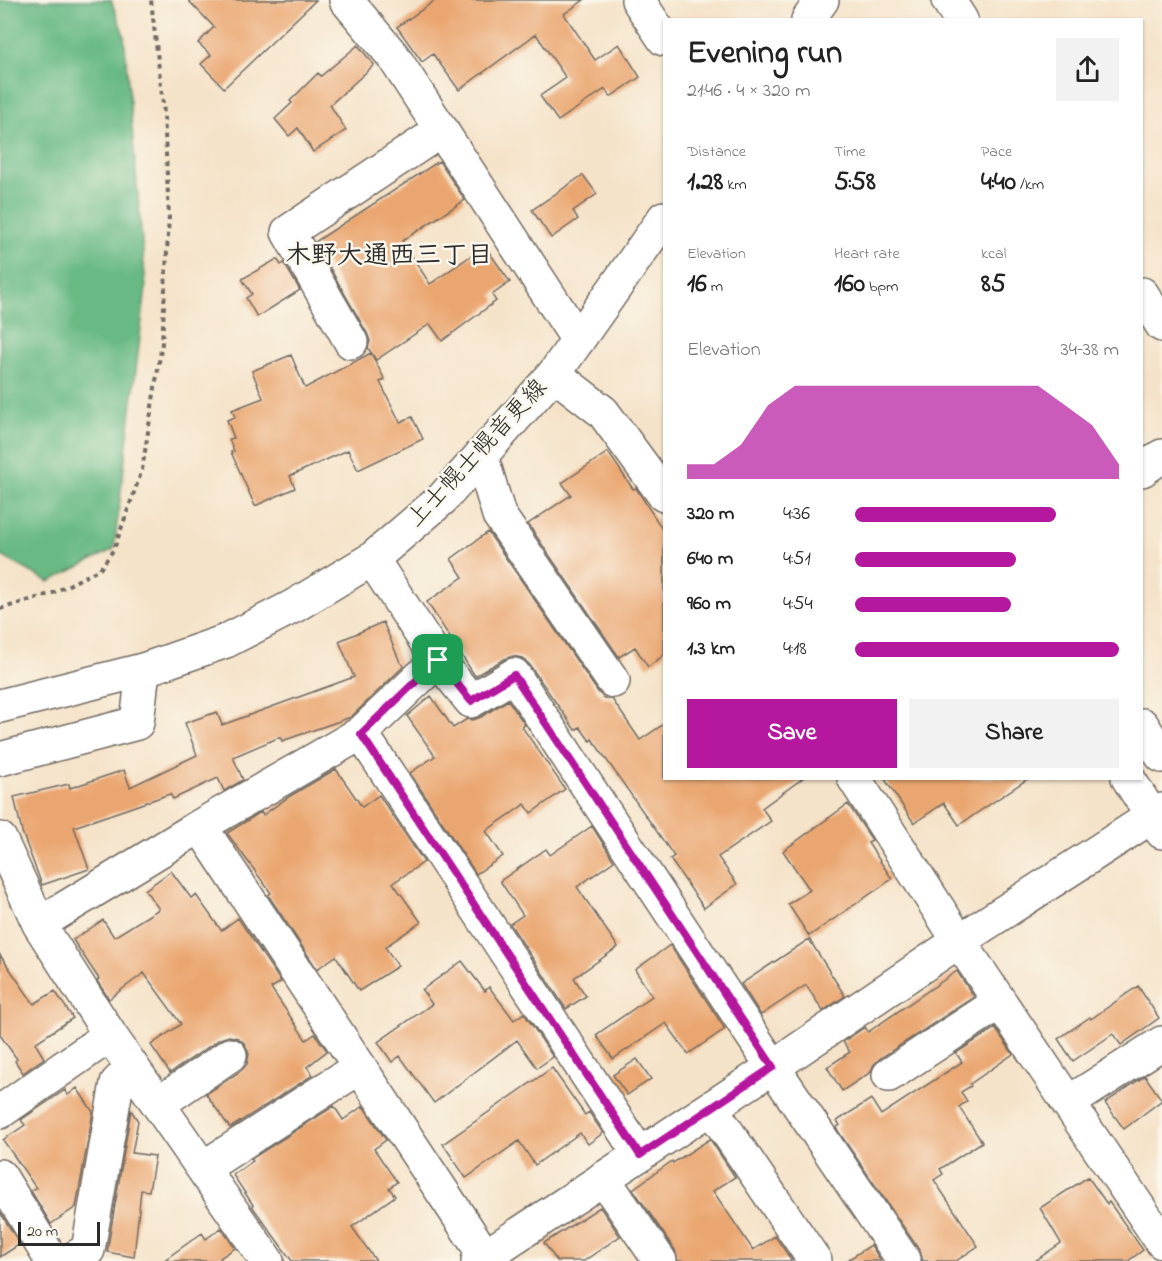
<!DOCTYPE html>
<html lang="en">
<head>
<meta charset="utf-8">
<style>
	body { margin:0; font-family:"Indie Flower","Klee One",sans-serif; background:#f2f2f2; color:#222; height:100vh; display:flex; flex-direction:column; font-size:22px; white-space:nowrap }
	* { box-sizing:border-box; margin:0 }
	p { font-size:20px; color:#767676 }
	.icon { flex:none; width:33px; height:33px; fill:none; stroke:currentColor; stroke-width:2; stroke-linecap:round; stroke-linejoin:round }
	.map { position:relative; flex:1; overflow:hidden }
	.details { position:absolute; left:663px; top:18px; width:480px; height:762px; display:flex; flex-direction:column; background:#fff; border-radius:0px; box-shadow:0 2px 4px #0004 }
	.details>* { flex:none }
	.scale { position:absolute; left:18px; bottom:15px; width:82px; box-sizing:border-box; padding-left:6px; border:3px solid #2b2b2b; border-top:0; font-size:16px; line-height:21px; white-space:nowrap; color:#2b2b2b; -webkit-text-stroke:4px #fbf7ec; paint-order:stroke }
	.pin { position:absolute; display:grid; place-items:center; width:51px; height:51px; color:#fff; margin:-26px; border-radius:12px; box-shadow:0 3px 9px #0006 }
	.round { display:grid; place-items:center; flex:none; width:63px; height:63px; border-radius:0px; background:#f2f2f2 }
	.head { display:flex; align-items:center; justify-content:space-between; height:102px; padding:0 24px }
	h1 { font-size:33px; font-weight:800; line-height:45px }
	.stats { display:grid; grid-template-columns:repeat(3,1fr); gap:9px; height:102px; padding:6px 24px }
	.stats div { display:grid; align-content:center }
	.stats b { font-size:26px; font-weight:800 }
	.stats small { font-size:16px; font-weight:400 }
	.stats p { font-size:16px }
	.chart { height:168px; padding:12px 24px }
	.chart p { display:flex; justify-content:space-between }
	.chart svg { width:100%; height:108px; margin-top:6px; fill:#b5179e; opacity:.7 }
	.primary-button { display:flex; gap:12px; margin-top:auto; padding:12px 24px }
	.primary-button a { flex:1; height:69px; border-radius:0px; background:#b5179e; color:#fff; font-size:24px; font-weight:800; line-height:69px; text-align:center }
	.primary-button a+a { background:#f2f2f2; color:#222 }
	ul { padding:0 24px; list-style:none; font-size:20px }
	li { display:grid; grid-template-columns:96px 72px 1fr; align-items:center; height:45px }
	li i { height:15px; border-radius:8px; background:#b5179e }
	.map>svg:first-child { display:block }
	.forest { fill:#68b984; stroke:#4a7258; stroke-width:1.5 }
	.building { fill:#eaa670 }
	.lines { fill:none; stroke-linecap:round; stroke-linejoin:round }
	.minor-casing { stroke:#726b62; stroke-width:36 }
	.major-casing { stroke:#726b62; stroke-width:36 }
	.highway-casing { stroke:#726b62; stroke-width:36 }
	.path { stroke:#726b62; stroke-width:4; stroke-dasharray:4.5 4.5; stroke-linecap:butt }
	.minor { stroke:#fff; stroke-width:33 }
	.major { stroke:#fff; stroke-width:33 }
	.highway { stroke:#fff; stroke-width:33 }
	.route-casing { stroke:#fff; stroke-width:12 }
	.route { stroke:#b5179e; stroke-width:8 }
	.labels { text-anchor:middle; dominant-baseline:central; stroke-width:5; stroke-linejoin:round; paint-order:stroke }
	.street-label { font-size:24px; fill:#2b2b2b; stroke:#fbf7ec }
	.neighbourhood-label { font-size:26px; font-weight:bold; fill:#2b2b2b; stroke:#fbf7ec }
</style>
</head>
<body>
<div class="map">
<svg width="1162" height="1261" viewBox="0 0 1162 1261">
	<rect width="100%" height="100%" fill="#fbf7ec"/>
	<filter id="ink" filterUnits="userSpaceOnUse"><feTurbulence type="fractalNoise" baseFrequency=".0167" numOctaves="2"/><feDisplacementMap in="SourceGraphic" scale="12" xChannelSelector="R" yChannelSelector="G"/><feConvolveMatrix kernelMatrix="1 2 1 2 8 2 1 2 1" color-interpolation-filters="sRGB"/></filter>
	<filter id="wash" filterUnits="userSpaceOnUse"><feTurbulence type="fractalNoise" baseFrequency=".008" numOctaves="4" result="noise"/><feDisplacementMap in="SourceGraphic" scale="24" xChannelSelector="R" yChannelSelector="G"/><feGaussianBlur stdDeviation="1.35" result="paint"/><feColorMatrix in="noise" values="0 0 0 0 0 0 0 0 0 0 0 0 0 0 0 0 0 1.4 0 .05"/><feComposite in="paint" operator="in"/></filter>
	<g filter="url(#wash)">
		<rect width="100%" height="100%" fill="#f5e3c9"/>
		<!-- forest -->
		<path class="forest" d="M0 0H111L124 35 146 288 114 549 49 582 0 555Z"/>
		<g id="blocks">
			<!-- building -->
			<path class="building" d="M188 0H316L224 88 201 64 211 55 198 43 214 27Z
				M436 0H584L564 14 595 60 619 44 640 77 610 97 605 89 558 121 540 96 566 78 536 34 459 90 433 54 422 62 397 27Z
				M358 45 374 65 330 105 346 130 313 152 298 128 289 136 275 119 292 103 290 101 318 73 321 76Z
				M439 161 465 200 402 241 430 284 485 246 510 282 492 295 496 301 442 341 430 324 376 360 368 348 370 341 367 333 315 242Z
				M583 175 597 194 573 211 578 219 551 238 532 210Z
				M277 259 281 265 284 263 300 290 257 317 246 298 252 294 242 279Z
				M371 353 385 380 380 382 400 422 412 417 423 439 358 470 348 450 290 476 295 488 255 506 231 452 234 451 229 439 234 438 227 420 235 417 232 410 263 398 252 371 291 355 305 388Z
				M608 452 633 489 636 488 664 532V655L648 667 635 647 619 657 528 524 571 495 562 483Z
				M488 532 598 692 604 698 612 699 640 740 664 724V778H803L762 808 771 821 718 857 737 884 704 908 670 859 674 856 592 739 590 741 580 727 575 730 529 664 522 658 513 656 504 659 475 676 427 602 463 577 451 559Z
				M383 622 400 662 404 666 351 717 282 741 280 737 233 757 243 780 224 791 218 778 173 799 170 794 74 827 89 869 42 885 22 832 14 797 69 784 70 788 124 770 130 787 197 755 185 723 217 712 222 725 354 677 339 641Z
				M431 696 453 728 467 719 473 720 481 717 508 700 525 725 522 727 565 789 531 813 525 804 486 831 503 856 476 874 410 773 435 756 407 716Z
				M336 769 362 807 379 795 424 862 393 883 421 922 385 947 398 966 359 991 336 956 317 969 268 895 271 893 227 833 261 812 263 815 290 796Z
				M884 778H1029L959 825 944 803 914 823Z
				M848 804 872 840 868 843 892 879 809 936 788 904 810 890 783 851Z
				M592 826 614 861 577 887 618 947 574 978 586 996 566 1009 510 924 523 915 500 881 546 849 550 855Z
				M171 871 191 898 196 895 221 930H222L238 918 281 982 271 988 306 1040 315 1034 327 1051 307 1067 313 1075 230 1128 206 1094 241 1071 247 1064 249 1054 245 1044 238 1038 229 1036 220 1039 170 1073 151 1045 181 1024 144 973 109 999 97 981 99 979 73 940 103 920 114 937 159 909 145 890Z
				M809 939 845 996 823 1011 806 985 761 1015 741 984Z
				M670 945 725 1029 688 1054 666 1023 613 1059 596 1035 652 996 635 970Z
				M0 955 34 1004 55 991 73 1018 35 1043 44 1058 23 1073 15 1061 17 1059 0 1035Z
				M462 961 485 991 489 987 514 1020 524 1013 553 1057 537 1068 517 1040 434 1103 400 1056 392 1062 378 1042 432 1004 422 990Z
				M957 971 974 997 879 1059 873 1066 871 1072 842 1091 827 1067 850 1052 843 1042 865 1027 868 1032Z
				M1138 986 1159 1018 1121 1045 1113 1034 1073 1061 1058 1039 1090 1017 1091 1019Z
				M995 1028 1013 1054 970 1084 971 1086 961 1092 967 1101 959 1107 982 1142 940 1169 943 1174 934 1180 978 1246 956 1261H923L920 1251 836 1128 840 1125 837 1121 871 1099 881 1115 962 1062 956 1053Z
				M637 1059 651 1079 627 1095 613 1075Z
				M552 1068 585 1115 589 1112 603 1133 588 1144 580 1133 535 1165 519 1141 466 1178 443 1144Z
				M1145 1076 1162 1100 1124 1129 1105 1103Z
				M77 1088 93 1112 76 1207 51 1224 31 1191 36 1188 3 1140 25 1125 21 1120 65 1090 68 1095Z
				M334 1106 343 1120 363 1106 386 1140 374 1149 397 1182 389 1188 395 1196 352 1227 376 1261H292L252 1206 253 1205 233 1175 253 1161 251 1159Z
				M131 1110 138 1121 132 1153 155 1156 149 1191 141 1190 134 1257 107 1252Z
				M710 1139 735 1177 713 1191 753 1250 775 1236 792 1261H678L675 1250 633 1189 672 1161 673 1163Z
				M1088 1177 1107 1204 1109 1202 1143 1250 1128 1261H1035L1061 1243 1040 1208Z
				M600 1207 620 1236 584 1261H557L544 1243Z
				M0 1212 20 1244 0 1257Z
				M221 1228 235 1248 220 1258 222 1261H163L202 1233 206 1239Z
				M871 1245 881 1261H846Z"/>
		</g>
	</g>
	<g filter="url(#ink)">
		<use href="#blocks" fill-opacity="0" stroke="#726b62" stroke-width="1.5"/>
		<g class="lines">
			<!-- minor casing -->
			<g class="minor-casing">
				<path id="minor" d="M346 0 393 56 578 340
					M948 0 961 20
					M1142 294 1162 325
					M351 342 288 232 442 130
					M554 374 603 412 664 495
					M481 455 499 515 613 681
					M1142 470 1162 456
					M438 660 471 701 514 675 773 1067 904 1261
					M361 733 640 1155
					M0 759 137 723 143 670
					M854 778 959 941 1162 1242
					M200 826 485 1256
					M0 839 39 924 110 1035 267 1261
					M39 924 200 826 361 733 438 660 372 559
					M889 1075 1000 1002
					M1068 1103 1162 1043
					M158 1104 230 1055
					M711 1108 815 1261
					M0 1112 110 1035
					M203 1168 360 1067
					M0 1176 52 1261
					M603 1178 660 1261
					M69 1261 88 1250 117 1083 132 1068
					M478 1261 773 1067 959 941 1162 810"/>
			</g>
			<!-- major casing -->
			<g class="major-casing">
				<path id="major" d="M808 20 822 0
					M0 706 143 670 226 641 294 606 372 559 442 499 554 374 664 218"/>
			</g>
			<!-- highway casing -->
			<g class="highway-casing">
				<path id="highway" d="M638 0 664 39
					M1142 725 1162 756
					M1128 778 1162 832"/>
			</g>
			<!-- path -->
			<path class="path" d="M0 609 53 593 100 569 114 549 142 470 162 343 169 216 164 113 151 0"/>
			<!-- minor -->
			<use href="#minor" class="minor"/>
			<!-- major -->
			<use href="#major" class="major"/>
			<!-- highway -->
			<use href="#highway" class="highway"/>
		</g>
	</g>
	<g class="lines" filter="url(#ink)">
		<!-- route casing -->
		<g class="route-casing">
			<path id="route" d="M438 660 471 701 514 675 773 1067 640 1155 361 734Z"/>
		</g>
		<!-- route -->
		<use href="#route" class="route"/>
	</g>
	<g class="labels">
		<!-- street labels -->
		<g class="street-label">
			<text transform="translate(478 454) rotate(-47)">上士幌士幌音更線</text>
		</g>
		<!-- neighbourhood labels -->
		<g class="neighbourhood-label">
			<text x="389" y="257">木野大通西三丁目</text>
		</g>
	</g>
</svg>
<div class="scale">20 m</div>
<div class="pin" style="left:438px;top:660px;background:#1e9e55"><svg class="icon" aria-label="arrive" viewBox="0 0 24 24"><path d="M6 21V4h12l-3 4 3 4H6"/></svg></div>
<section class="details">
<div class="head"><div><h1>Evening run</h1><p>21:46 · 4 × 320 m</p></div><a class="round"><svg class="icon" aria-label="share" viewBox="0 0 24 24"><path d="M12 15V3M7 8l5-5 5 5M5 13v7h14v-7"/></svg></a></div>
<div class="stats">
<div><p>Distance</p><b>1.28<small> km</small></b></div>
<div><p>Time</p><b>5:58</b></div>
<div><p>Pace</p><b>4:40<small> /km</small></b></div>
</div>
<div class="stats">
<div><p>Elevation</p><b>16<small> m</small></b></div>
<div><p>Heart rate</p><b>160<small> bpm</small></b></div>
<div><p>kcal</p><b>85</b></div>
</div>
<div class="chart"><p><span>Elevation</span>34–38 m</p>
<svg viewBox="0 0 160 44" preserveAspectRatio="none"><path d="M0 44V38L10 38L20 30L30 14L40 6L50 6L60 6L70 6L80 6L90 6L100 6L110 6L120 6L130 6L140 14L150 22L160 38V44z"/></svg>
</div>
<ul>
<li><b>320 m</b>4:36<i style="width:76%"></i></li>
<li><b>640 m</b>4:51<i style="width:61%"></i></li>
<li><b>960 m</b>4:54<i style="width:59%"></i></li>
<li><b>1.3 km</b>4:18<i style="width:100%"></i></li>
</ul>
<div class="primary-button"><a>Save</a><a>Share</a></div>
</section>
</div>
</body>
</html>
